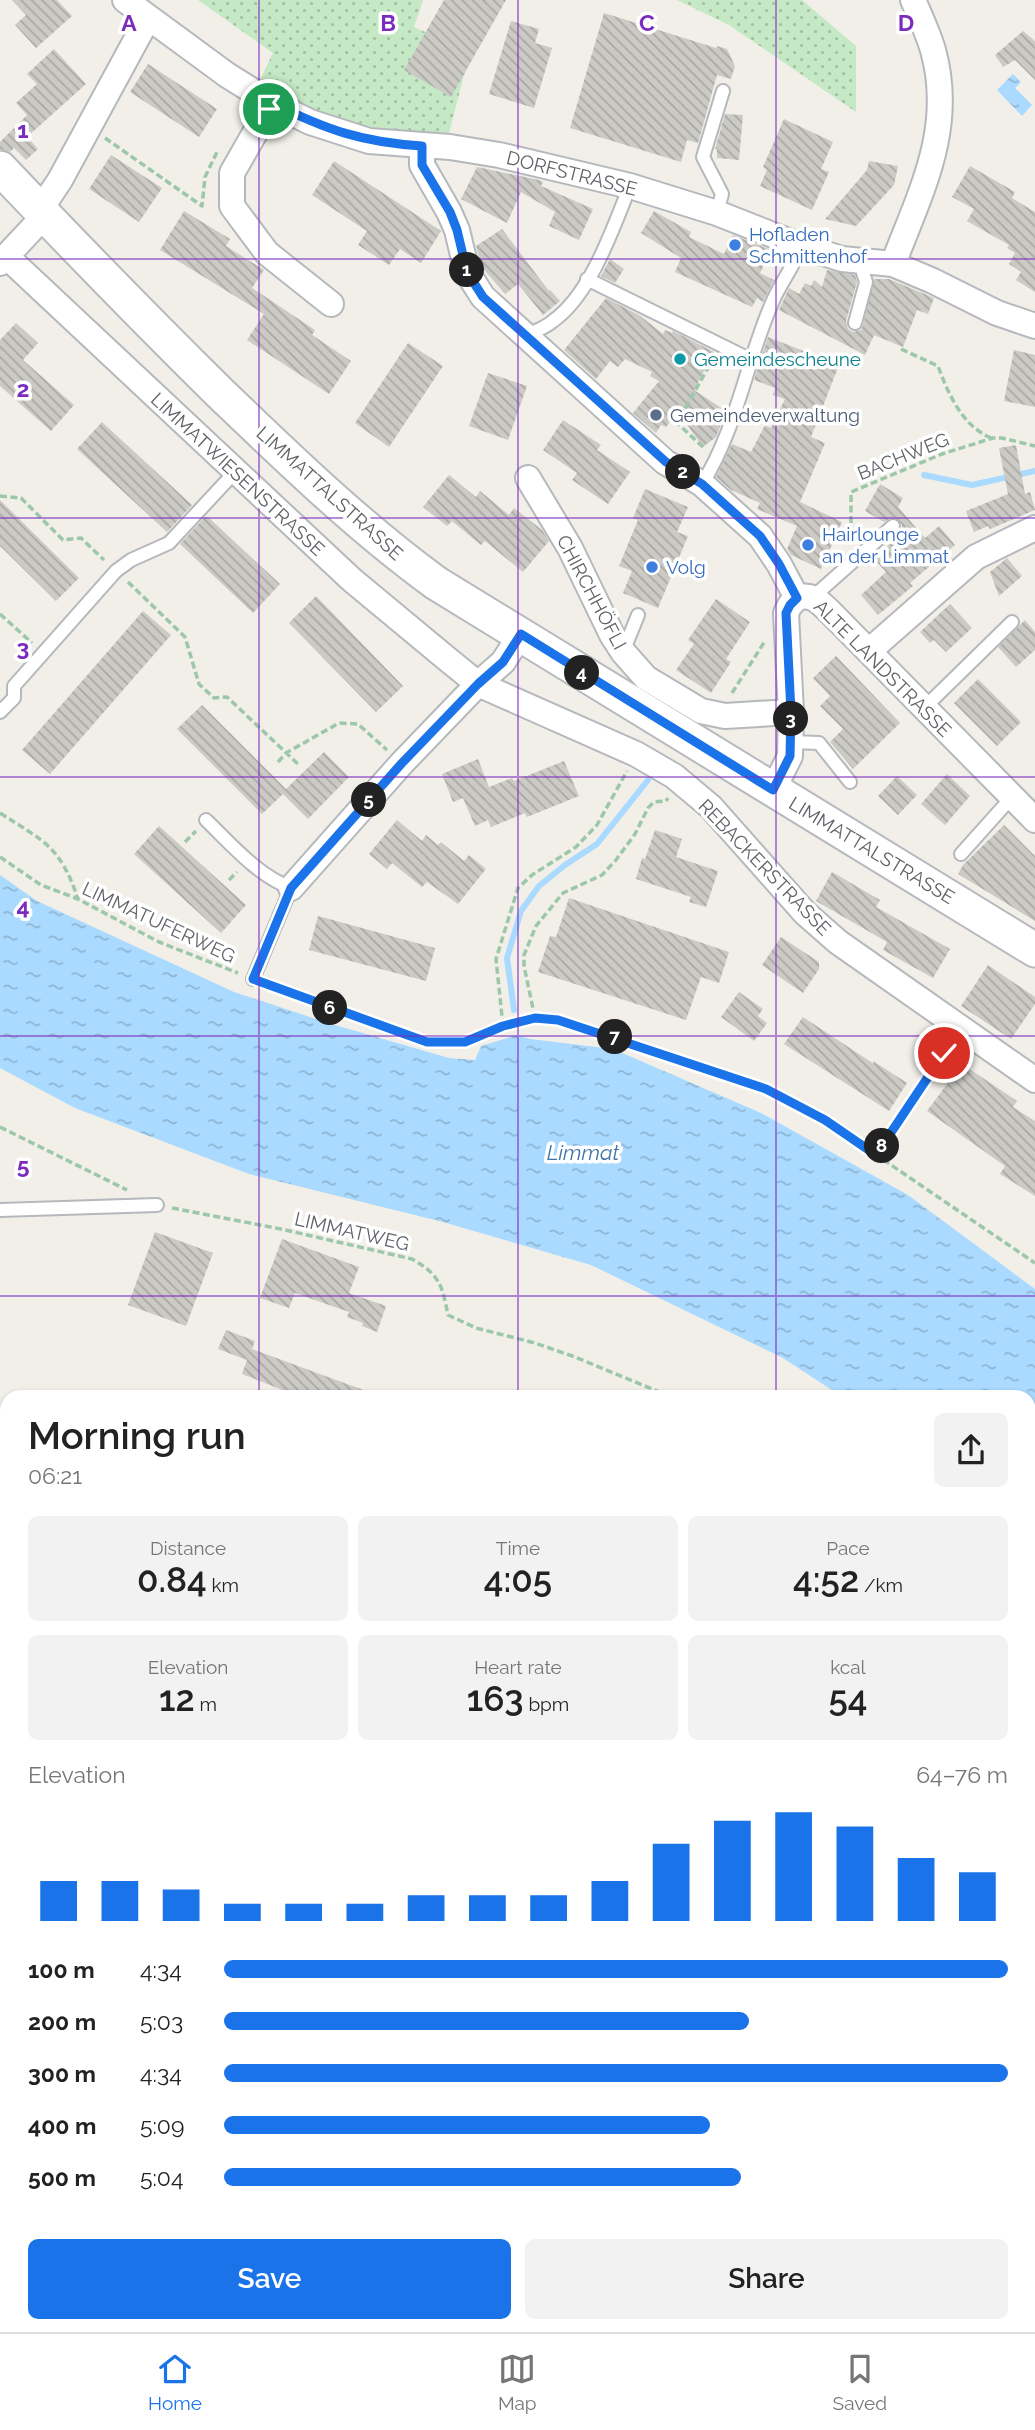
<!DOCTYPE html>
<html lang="en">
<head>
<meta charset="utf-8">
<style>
	body { margin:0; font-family:Raleway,sans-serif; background:#f2f2f2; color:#222; height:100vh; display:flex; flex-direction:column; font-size:26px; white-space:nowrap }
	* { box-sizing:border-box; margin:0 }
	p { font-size:23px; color:#767676 }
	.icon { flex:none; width:38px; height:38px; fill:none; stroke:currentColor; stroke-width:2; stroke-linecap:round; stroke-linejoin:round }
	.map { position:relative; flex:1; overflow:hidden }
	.side { position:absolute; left:0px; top:1390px; width:1036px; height:943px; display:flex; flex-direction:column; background:#fff; border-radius:21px 21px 0 0; box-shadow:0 2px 5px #0004 }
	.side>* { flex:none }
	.pin { position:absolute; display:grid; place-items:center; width:60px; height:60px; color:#fff; margin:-30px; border:4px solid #fff; border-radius:50%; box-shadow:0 2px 7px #0007 }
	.km { position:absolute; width:35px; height:35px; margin:-18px; border-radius:50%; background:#222; color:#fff; font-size:19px; line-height:35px; text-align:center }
	.round { display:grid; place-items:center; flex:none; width:74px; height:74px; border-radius:10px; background:#f2f2f2 }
	.overview { display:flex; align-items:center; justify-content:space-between; height:119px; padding:0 28px }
	h1 { font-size:38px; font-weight:600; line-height:52px }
	.metrics { display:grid; grid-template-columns:repeat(3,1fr); gap:10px; height:119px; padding:7px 28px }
	.metrics div { display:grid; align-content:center; border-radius:10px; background:#f2f2f2; text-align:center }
	.metrics b { font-size:35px; font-weight:600 }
	.metrics small { font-size:19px; font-weight:400 }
	.metrics p { font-size:19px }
	.chart { height:196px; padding:14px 28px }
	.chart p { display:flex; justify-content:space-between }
	.chart svg { width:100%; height:126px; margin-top:7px; stroke:#1a73e8; stroke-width:6 }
	.action { display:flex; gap:14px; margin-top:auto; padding:14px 28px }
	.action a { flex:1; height:80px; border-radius:10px; background:#1a73e8; color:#fff; font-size:28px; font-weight:600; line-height:80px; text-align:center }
	.action a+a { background:#f2f2f2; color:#222 }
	ul { padding:0 28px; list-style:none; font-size:23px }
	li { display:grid; grid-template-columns:112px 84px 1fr; align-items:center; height:52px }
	li i { height:18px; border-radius:9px; background:#1a73e8 }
	.tab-bar { display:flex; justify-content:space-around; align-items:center; height:98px; border-top:2px solid #e0e0e0; background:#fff; font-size:19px; color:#767676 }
	.tab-bar a { display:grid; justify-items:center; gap:4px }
	.tab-bar .on { color:#1a73e8 }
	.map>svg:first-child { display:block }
	.grass { fill:url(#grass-dots) }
	.water { fill:url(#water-ripples) }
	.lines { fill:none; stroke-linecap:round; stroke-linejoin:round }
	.stream { stroke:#aadaff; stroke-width:6 }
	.building { fill:url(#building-back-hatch) }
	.service-casing { stroke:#b5b8bc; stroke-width:16 }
	.minor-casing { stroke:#b5b8bc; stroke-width:28 }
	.secondary-casing { stroke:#b6babf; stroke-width:37 }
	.path { stroke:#9cc7a9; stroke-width:3.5; stroke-dasharray:7 3.5; stroke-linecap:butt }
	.service { stroke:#fff; stroke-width:12 }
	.minor { stroke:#fff; stroke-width:24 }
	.secondary { stroke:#fff; stroke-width:33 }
	.route-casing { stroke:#fff; stroke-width:14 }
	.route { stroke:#1a73e8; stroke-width:9 }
	.grid { fill:none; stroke:#7b2cbf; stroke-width:2; stroke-opacity:0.55 }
	.shop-dot { fill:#3f7fe0; stroke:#fff; stroke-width:2.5 }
	.culture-dot { fill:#0f9aa8; stroke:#fff; stroke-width:2.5 }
	.service-dot { fill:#5c6f8a; stroke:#fff; stroke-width:2.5 }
	.labels { text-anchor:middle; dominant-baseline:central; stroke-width:7; stroke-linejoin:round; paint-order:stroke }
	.street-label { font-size:19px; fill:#5f6368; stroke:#fff }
	.shop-label { font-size:19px; fill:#366cbe; stroke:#fff; text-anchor:start }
	.culture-label { font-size:19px; fill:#0d838f; stroke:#fff; text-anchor:start }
	.service-label { font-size:19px; fill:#4e5e75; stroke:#fff; text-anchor:start }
	.water-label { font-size:21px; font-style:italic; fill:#4174aa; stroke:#fff }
	.grid-label { font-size:23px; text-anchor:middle; font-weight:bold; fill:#7b2cbf; stroke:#fff; stroke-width:7; stroke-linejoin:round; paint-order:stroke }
</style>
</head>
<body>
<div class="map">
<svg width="1035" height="2332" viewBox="0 0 1035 2332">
	<defs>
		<pattern id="grass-dots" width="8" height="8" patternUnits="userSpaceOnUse" patternTransform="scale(1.75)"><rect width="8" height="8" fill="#c5e8c5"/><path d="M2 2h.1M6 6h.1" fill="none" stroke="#a3c0a4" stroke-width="1.8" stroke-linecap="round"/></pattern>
		<pattern id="water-ripples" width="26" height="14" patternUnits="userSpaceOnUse" patternTransform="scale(1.75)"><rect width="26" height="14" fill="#aadaff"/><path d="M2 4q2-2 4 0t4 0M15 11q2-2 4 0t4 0" fill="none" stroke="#8eb4d2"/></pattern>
		<pattern id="building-back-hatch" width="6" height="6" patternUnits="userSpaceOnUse" patternTransform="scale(1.75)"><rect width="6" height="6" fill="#cccac5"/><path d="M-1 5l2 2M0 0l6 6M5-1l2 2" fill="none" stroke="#a9a8a4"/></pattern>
	</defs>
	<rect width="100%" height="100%" fill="#f1efe8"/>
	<!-- grass -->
	<path class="grass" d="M198 0H423L414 27 470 52 448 137 351 127 259 82 273 53Z
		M677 0H802L856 46V112L729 25Z"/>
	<!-- water -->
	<path class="water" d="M1013 74 1021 82 1015 88 1032 105 1022 116 997 90Z
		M0 875 37 901 234 992 328 1023 449 1058 475 1060 481 1046 517 1035 530 1039 613 1049 761 1113 908 1195 1035 1289V1525L1029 1521V1396H841L783 1358 591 1265 443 1222 249 1174 75 1108 0 1068Z"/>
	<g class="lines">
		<!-- stream -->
		<path class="stream" d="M924 475 972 485 1035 471
			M514 1010 507 958 521 911 539 886 565 865 597 844 648 780
			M0 1728 7 1736"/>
	</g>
	<!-- building -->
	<path class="building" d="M12 0H57L72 16 36 48 15 25 26 15Z
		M444 0H506L451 97 404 70Z
		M604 13 716 48 717 46 727 49 735 66 731 79 717 75 698 143 687 140 681 162 570 128Z
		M511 21 539 29 535 43 552 48 534 108 489 94Z
		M1023 31 1035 41V80L1015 60 1003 67 995 55Z
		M54 49 86 84 27 137 38 149 26 160 14 148 10 152 0 149V142L27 115 16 103 37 84 27 74Z
		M148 64 217 109 199 137 130 92Z
		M725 114 743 115 739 160 717 158V149H715Z
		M784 119 833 142 821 169 829 172 812 210 760 186 767 170 763 167Z
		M111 155 162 188 139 222 89 189Z
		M334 161 441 231 421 263 400 249 389 265 358 245 367 231 312 195Z
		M869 161 898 166 894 185 856 226 825 219 867 170Z
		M970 166 1015 192 1012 198 1035 212V292L1016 280 1021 272 1009 264 1015 253 1007 248 1009 245 967 221 974 209 952 197Z
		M477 167 539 180 543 182 541 186 593 209 579 240 549 226 555 212 521 192 507 223 461 199Z
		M184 211 230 239 226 246 264 270 252 288 315 330 312 335 351 361 329 394 247 340 264 314 160 250Z
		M654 211 691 232 689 237 724 254 733 235 771 250 760 273 774 280 763 302 757 298 752 307 675 272 681 258 641 233Z
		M502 229 549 291 550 290 560 301 543 315 518 284 505 294 481 266 476 246Z
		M610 259 624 269 615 283 601 276Z
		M827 270 855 275 857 282 846 321 848 329 853 332 861 330 863 325 874 279H889L934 298 928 314 917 310 903 347 874 335 865 355 779 310 789 288 799 294 805 283 811 286 814 280 822 287Z
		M606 298 639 315 663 334 665 330 672 333 673 331 714 352 694 390 726 411 716 437 703 447 678 412 666 427 661 425 656 433 633 413 659 381 650 376 652 372 625 359 618 367 610 361 596 379 564 350Z
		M16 323 38 343 23 360 74 405 51 431 0 386V340Z
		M768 337 839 365 811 437 825 443 800 502 842 522 821 569 791 555 787 549 797 526 757 509 760 503 731 490 716 477 732 444 751 452 765 425 771 428 785 399 773 395 775 388 754 380Z
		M408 343 443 366 389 447 355 423Z
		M1014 350 1035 355V407L1004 401Z
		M488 373 527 386 508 440 469 426Z
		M563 420 601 445 597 450 630 472 608 504 572 480 577 473 543 450Z
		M102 422 192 505 167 532 77 449Z
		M1016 445 1025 494 1030 492 1035 510 990 529 988 526 974 532 966 511 1008 494 999 448Z
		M449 475 476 497 480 491 509 515 514 508 542 530 549 541 523 572 485 541 481 545 452 521 447 526 423 507Z
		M880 484 903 498 898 507 925 538 939 526 955 545 910 583 913 586 878 615 861 595 886 572 874 559 901 533 902 525 896 518H891L884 522 865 511Z
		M645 489 688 507 677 532 688 536 658 608 623 593 632 571 619 566 638 520 633 518Z
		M0 500 79 578 56 601 0 546Z
		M205 517H208L280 584 253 613 180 544Z
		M1007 558 1022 576 999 596 990 572Z
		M316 596 403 686 376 712 289 623Z
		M716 599 750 622 726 659 731 662 711 693 676 670 694 644 688 640Z
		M950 604 972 628 946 652 934 640 930 643 920 632Z
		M143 611 171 635 50 774 22 750Z
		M1025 620 1035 632V650L1016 667 998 647Z
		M836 656 900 723 853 769 830 742 843 729 820 706 830 696 813 678Z
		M978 679 1021 722 997 746 954 703Z
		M202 705 286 789 324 752 349 777 308 819 283 794 262 814 177 729Z
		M478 759 489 787 512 778 514 781 564 761 579 796 527 817 525 813 491 827 488 820 475 826 463 798 453 802 442 774Z
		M947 774 970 796 945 825 921 804Z
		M897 776 917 795 898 815 878 796Z
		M397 820 422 841 426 835 438 845 441 842 464 861 469 855 486 869 458 904 427 882 422 887 392 863 387 869 369 854Z
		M1004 825 1035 856V921L958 874 963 865Z
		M159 826 246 905 221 933 134 854Z
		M655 830 682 839 676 857 718 871 706 907 689 902 691 897 636 879 642 858 645 859Z
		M832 872 880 900 876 907 950 949 933 978 883 950 887 942 816 901Z
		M569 898 729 952 719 983 701 977 686 1020 538 972 550 936 556 937Z
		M318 916 435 948 426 981 309 950Z
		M781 937 819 962V969L803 993 762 965Z
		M988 965 1035 997V1004L1011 1039 961 1006Z
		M739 992 763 1009 758 1016 767 1023 754 1041 721 1017Z
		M803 1017 874 1064 873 1061 907 1083 889 1111 784 1044Z
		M962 1064 1017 1101 1013 1107 1035 1121V1196L1000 1174 1005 1166 927 1111Z
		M155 1232 213 1253 186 1326 128 1305Z
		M282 1239 359 1267 349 1293 386 1306 377 1332 362 1326 363 1323 347 1317 349 1312 295 1293 289 1308 260 1298Z
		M226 1330 255 1341 252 1349 377 1395 376 1396H298L242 1374 247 1360 218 1349Z"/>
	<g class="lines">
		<!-- service casing -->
		<g class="service-casing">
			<path id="service" d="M717 213 722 194 703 157 723 91
				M587 279 751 360
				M855 323 866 282 859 260
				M524 336C534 332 545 328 553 321 591 294 613 228 630 186
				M702 484C737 429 746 362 772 303 780 283 794 267 801 246
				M813 597 893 526
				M623 652 638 615
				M924 708 1012 622
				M0 712 14 698V686L116 571 131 560 169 543 235 472
				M791 742 819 743 850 782
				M206 820C232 845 257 875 291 888L253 979
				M961 854 1012 797
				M0 1210 157 1205"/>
		</g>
		<!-- minor casing -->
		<g class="minor-casing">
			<path id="minor" d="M125 0 227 75 272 103 310 122 369 141 450 147 499 155 630 186 717 213 801 246 842 259 893 264 933 281 997 313 1035 326
				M272 103 232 173V206L267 253 331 304
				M422 146V165L449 212 457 230 467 272 483 297 665 462 702 484 760 536 779 564 797 598
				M40 210 60 180 148 18
				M6 256 352 580 446 658 478 684 636 754 674 776 711 807 805 913 838 942 1035 1080
				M0 263 45 215
				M893 264C920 193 955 129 933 50 928 33 920 16 913 0
				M528 478 570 548 612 635 623 652 646 678 701 711 725 716 791 712
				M797 598C813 593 819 602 829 611L1035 820
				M869 651 976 557 1035 528
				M773 790 790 756 791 712 786 613 790 605 797 598
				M291 888 402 763 478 684 503 662 521 634
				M0 1966 7 1975
				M220 2326 224 2332"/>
		</g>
		<!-- secondary casing -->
		<g class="secondary-casing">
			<path id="secondary" d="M0 168C72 244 145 319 220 393 290 460 358 526 436 583L1035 950
				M0 2037 7 2047
				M0 2099 7 2110
				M129 2326 132 2332
				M168 2326 171 2332"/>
		</g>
		<!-- path -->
		<path class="path" d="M105 138 202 206 205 177 218 150
			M901 349 938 366C948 393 962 426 991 438
			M703 447 677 423 714 357
			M0 496 21 498 63 540 81 538 104 560
			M851 544V492L942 454 993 438H1002L1035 446
			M128 582 185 637 199 684 214 698 227 697 298 764
			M0 614 32 643
			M732 693 765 641
			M278 762 286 753 339 723 358 724 387 750
			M0 813C45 842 60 846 78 899
			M185 842 196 831
			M0 857 41 885 78 899 159 942 238 973
			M229 880 237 872
			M267 985 427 1042H465L503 1026 535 1018 557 1020 766 1089 825 1120 1035 1263
			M535 1018 524 966V955L536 926 563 893 602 875 616 860 635 834 648 808 654 802 666 801 668 798
			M503 1026 496 959 518 888 532 875 576 847 597 825 627 771
			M0 1127 127 1190
			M876 1154 950 1044
			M172 1208 281 1229 412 1259C440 1275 442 1285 448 1315L476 1328 535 1343 575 1357 669 1396
			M1029 1619 1035 1623"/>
		<!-- service -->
		<use href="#service" class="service"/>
		<!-- minor -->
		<use href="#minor" class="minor"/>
		<!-- secondary -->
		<use href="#secondary" class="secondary"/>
	</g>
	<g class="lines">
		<!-- route casing -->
		<g class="route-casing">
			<path id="route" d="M269 109 272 103C327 130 361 142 422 146V165L450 212 457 230 467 272 483 297 666 462 702 484 760 536 779 564 797 598 790 605 786 613 791 712 790 756 773 790 521 634 503 662 478 684 402 763 291 888 253 979 427 1042H465L503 1026 535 1018 558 1020 766 1089 825 1120 876 1155 944 1053"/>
		</g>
		<!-- route -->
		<use href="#route" class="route"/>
	</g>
	<!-- grid -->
	<path class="grid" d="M259 0V1396M518 0V1396M776 0V1396M0 259H1035M0 518H1035M0 777H1035M0 1036H1035M0 1296H1035M0 1555H7M1029 1555H1035M0 1814H7M1029 1814H1035M0 2073H7M1029 2073H1035M259 2326V2332M518 2326V2332M776 2326V2332"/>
	<!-- markers -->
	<g class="shop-dot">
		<circle cx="735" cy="245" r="7"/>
		<circle cx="808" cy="545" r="7"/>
		<circle cx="652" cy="567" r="7"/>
	</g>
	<circle class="culture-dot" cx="680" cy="359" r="7"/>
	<circle class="service-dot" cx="656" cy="415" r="7"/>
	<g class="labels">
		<!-- street labels -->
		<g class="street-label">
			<text transform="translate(572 173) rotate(14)">DORFSTRASSE</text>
			<text transform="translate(903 456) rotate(-22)">BACHWEG</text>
			<text transform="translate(238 474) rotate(43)">LIMMATWIESENSTRASSE</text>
			<text transform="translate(330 493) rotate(42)">LIMMATTALSTRASSE</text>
			<text transform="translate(592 592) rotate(62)">CHIRCHHÖFLI</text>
			<text transform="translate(883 668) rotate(45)">ALTE LANDSTRASSE</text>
			<text transform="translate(872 850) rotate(31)">LIMMATTALSTRASSE</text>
			<text transform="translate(765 867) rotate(46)">REBACKERSTRASSE</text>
			<text transform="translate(159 922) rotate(25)">LIMMATUFERWEG</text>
			<text transform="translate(352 1231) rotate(13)">LIMMATWEG</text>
		</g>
		<!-- shop labels -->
		<g class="shop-label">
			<text x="749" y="234">Hofladen<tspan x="749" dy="22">Schmittenhof</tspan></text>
			<text x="822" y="534">Hairlounge<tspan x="822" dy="22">an der Limmat</tspan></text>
			<text x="666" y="567">Volg</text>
		</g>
		<!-- culture labels -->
		<g class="culture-label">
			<text x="694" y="359">Gemeindescheune</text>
		</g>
		<!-- service labels -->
		<g class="service-label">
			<text x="670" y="415">Gemeindeverwaltung</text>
		</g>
		<!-- water labels -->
		<g class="water-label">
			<text x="583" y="1152">Limmat</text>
		</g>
	</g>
	<g class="grid-label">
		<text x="129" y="31">A</text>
		<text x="388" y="31">B</text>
		<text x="647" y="31">C</text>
		<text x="906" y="31">D</text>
		<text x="23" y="138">1</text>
		<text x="23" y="397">2</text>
		<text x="23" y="656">3</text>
		<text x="23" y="915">4</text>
		<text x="23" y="1174">5</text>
	</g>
</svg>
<div class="pin" style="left:269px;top:109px;background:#1e9e55"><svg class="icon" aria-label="arrive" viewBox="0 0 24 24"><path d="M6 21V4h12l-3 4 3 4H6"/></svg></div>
<div class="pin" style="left:944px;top:1053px;background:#d93025"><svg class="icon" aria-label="check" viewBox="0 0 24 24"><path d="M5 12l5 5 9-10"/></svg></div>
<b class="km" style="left:467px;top:270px">1</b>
<b class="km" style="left:683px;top:472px">2</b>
<b class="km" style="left:791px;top:719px">3</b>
<b class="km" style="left:582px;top:673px">4</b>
<b class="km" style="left:369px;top:800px">5</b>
<b class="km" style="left:330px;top:1008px">6</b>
<b class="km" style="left:615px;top:1037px">7</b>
<b class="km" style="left:882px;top:1146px">8</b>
<section class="side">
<div class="overview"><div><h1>Morning run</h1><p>06:21</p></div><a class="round"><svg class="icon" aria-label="share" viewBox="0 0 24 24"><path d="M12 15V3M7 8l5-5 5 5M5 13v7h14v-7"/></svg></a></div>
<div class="metrics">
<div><p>Distance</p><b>0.84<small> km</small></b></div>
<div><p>Time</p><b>4:05</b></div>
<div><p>Pace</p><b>4:52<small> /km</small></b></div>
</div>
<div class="metrics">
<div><p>Elevation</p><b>12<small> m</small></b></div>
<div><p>Heart rate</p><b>163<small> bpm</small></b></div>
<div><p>kcal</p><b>54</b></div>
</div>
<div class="chart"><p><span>Elevation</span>64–76 m</p>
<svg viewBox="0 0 160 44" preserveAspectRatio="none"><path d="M5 44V30M15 44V30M25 44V33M35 44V38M45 44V38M55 44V38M65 44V35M75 44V35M85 44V35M95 44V30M105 44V17M115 44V9M125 44V6M135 44V11M145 44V22M155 44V27"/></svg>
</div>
<ul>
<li><b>100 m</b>4:34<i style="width:100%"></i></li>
<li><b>200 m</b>5:03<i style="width:67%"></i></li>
<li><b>300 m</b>4:34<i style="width:100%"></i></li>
<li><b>400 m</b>5:09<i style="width:62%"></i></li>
<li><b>500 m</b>5:04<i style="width:66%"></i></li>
</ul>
<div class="action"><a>Save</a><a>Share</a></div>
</section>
</div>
<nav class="tab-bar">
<a class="on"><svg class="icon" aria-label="home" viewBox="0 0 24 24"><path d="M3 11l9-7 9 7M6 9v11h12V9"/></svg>Home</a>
<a><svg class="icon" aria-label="map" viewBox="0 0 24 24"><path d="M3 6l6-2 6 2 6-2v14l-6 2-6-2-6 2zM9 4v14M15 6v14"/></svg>Map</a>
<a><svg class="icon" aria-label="saved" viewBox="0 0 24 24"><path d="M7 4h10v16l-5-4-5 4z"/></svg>Saved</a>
</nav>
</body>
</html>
